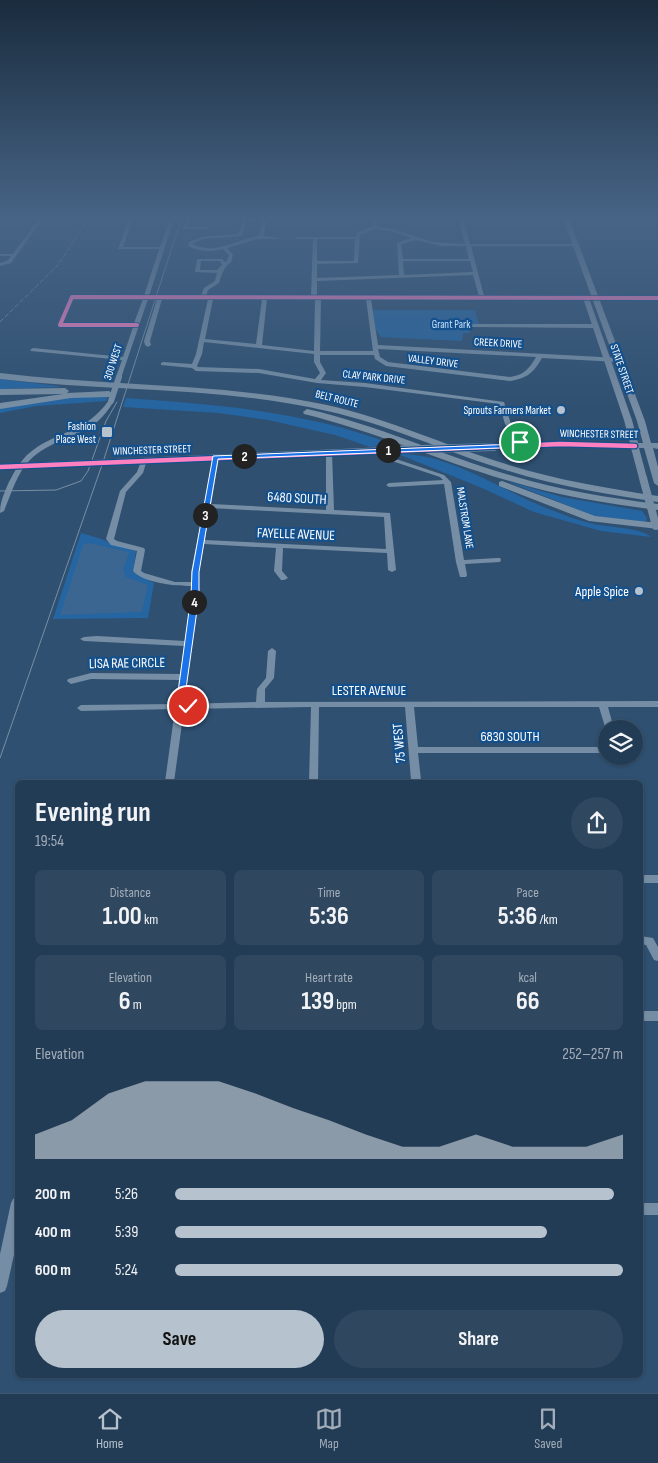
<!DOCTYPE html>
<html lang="en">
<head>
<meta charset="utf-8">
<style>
	body { margin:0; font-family:"Sofia Sans Condensed",sans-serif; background:#2f475f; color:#f1f3f6; height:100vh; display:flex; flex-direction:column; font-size:19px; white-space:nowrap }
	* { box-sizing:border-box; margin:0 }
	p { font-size:16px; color:#a3adb9 }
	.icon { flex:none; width:28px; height:28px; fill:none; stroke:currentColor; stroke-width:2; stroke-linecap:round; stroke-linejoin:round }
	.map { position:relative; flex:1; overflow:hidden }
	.sheet { position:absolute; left:15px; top:780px; width:628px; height:598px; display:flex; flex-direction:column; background:#233c55; border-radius:8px; box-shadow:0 1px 4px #0004,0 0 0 1px #40566c }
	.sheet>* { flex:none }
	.controls { position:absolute; left:598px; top:720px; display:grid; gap:10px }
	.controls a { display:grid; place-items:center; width:45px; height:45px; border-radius:50%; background:#233c55; box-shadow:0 1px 4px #0004,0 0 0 1px #40566c; font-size:25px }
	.pin { position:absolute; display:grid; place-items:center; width:42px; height:42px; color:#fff; margin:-21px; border:2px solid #fff; border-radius:50%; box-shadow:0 1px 5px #0007 }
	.km { position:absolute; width:25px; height:25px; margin:-12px; border-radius:50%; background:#222; color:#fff; font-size:14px; line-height:25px; text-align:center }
	.round { display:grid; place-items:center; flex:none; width:52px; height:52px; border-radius:26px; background:#2f475f }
	.head { display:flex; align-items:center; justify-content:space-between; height:85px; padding:0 20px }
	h1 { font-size:28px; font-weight:700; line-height:38px }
	.metrics { display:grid; grid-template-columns:repeat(3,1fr); gap:8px; height:85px; padding:5px 20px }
	.metrics div { display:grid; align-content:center; border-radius:8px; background:#2f475f; text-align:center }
	.metrics b { font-size:25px; font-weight:700 }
	.metrics small { font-size:14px; font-weight:400 }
	.metrics p { font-size:14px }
	.chart { height:140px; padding:10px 20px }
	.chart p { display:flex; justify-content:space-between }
	.chart svg { width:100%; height:90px; margin-top:5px; fill:#b6c2cd; opacity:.7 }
	.button { display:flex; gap:10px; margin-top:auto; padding:10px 20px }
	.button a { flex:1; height:58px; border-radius:30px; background:#b6c2cd; color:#111; font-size:20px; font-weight:700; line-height:58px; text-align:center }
	.button a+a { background:#2f475f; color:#f1f3f6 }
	ul { padding:0 20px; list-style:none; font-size:16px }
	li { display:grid; grid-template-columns:80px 60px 1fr; align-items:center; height:38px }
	li i { height:12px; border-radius:6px; background:#b6c2cd }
	.tab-bar { display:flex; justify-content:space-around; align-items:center; height:70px; border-top:1px solid #40566c; background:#233c55; font-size:14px; color:#a3adb9 }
	.tab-bar a { display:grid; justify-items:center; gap:2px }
	.tab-bar .active { color:#b6c2cd }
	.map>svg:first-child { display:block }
	.green { fill:#2565a1 }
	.water { fill:#3a6691 }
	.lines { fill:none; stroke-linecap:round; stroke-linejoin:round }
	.minor { fill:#768ea5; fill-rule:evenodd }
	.major { fill:#768ca3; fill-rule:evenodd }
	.highway { fill:#788fa4; fill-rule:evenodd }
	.tram { stroke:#788fa4; stroke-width:1 }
	.rail { stroke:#788fa4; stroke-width:1; stroke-dasharray:5 2; stroke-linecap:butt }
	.minor-bridge { stroke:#768ea5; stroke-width:6 }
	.major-bridge { stroke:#768ca3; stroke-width:8 }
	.cycleway-far1-casing { stroke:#14508c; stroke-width:5.5 }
	.cycleway-casing { stroke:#14508c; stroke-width:7 }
	.cycleway-far1 { stroke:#ff80c0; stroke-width:4 }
	.cycleway { stroke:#ff80c0; stroke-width:4.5 }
	.route { fill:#1a73e8; stroke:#fff }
	.poi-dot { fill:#b6c2cd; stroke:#14508c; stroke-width:2 }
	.labels { text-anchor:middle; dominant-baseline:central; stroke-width:4.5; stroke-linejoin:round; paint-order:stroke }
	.far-park-label { font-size:11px; fill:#c3e0fc; stroke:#14508c }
	.far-street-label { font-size:11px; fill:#fff; stroke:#14508c }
	.far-poi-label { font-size:11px; fill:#fff; stroke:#14508c; text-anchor:end }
	.street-label { font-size:14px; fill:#fff; stroke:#14508c }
	.poi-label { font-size:14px; fill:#fff; stroke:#14508c; text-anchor:end }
</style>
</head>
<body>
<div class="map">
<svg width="658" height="1393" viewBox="0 0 658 1393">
	<rect width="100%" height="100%" fill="#2f5071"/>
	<!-- green -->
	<path class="green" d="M372 310H475L479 325H468L470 333H463L462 341 381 337 376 330Z
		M0 379 58 386 60 387 0 389Z
		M108 396 106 401 36 406 0 413V407L65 397Z
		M126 398C220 405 306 411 395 445L370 447 335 435 268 420 218 413 123 407Z
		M398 454C451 452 507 495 557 512 568 517 581 521 593 524 608 527 642 528 651 537L601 531 534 512 482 488Z
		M506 481 562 497 642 511 647 518 646 522 594 516Z
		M81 533C101 538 116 545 136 551L133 572 154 583 148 618 53 619Z"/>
	<!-- water -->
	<path class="water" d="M89 543 129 552 123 571 126 577 148 585 142 612 60 615 83 545Z"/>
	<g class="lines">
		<!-- minor -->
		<path class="minor" d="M41 216H45L11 263 0 266V263L7 261 11 256H0V254H13Z
			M130 216H134L123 247H160L171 216H175L149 296H201L204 288 215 281 217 273 195 272 197 260 199 259H222L225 262 227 261 229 255 223 249C210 252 200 252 188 246L189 242 202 237 238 234 240 231 243 216H247V219H267L264 236 280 238 278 239H257L227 248 233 255 231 262C223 268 222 274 219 283L208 290 206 296H311L313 239H296V237H356V233L373 226V216H377V226L393 229 433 242 465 244 458 216H462L470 244H575L577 245 575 246H471L484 296H658V300L371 299 378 345 619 358 622 360 619 362 542 358C533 373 528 378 510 381L386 366 375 359 374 355H320V362L326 373 321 380 365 383 504 402 511 424 525 445 522 447 520 446 505 424 499 404 365 387 317 383 259 373 196 371 192 368 161 365V363L163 362 192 364 196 354 208 299H162L150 341 151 345 148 347 145 345 144 341 157 299H148L121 378 116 377 122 360 31 351 30 350 33 348 123 357 133 327H60L57 325 70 296H144L159 249H118ZM246 221H262L259 236C236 239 215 256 193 244V243L203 239 241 236 244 231ZM375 229 390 231 411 238 397 243 399 275 317 278V264L358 263 360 235ZM317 239H355L354 261H317ZM416 240 442 246H466L469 259H403L401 244ZM201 261H220L222 265 217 270H200ZM403 261H470L473 272 404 275ZM473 275 479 296H317V281ZM74 299H143L134 323H63ZM213 299H262L256 344 205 339ZM267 299H315L314 351 262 345ZM321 299H366L373 351H320ZM204 342 314 354V362L320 373 315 379 259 369 198 367 197 366 202 354ZM378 349 536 357C529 369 524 375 510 377L388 362 380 357Z
			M189 216H193L187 227H208L210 228 208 229H182Z
			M474 324H596L599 326 596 328 472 327V325Z
			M109 400 114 401C109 409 104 416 97 422 76 438 49 441 30 460 17 473 11 494 4 511L0 513C0 502 4 494 8 484 13 474 19 463 27 455 55 430 86 434 109 400Z
			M379 449 381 450 384 455 444 475 451 482 464 560 497 558H500L501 560 500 562 465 564 467 575 466 577H460L456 562 444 484 389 487 386 485 389 483 443 480 440 477 380 457 376 451Z
			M329 451 332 453 334 510 390 513 396 570 392 572 388 570 387 553 283 548 282 571 288 578 284 580H281L274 571 276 548 204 544 199 572V596L184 704 256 702 257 689 266 678 268 651 272 648 276 651 274 678 265 689V702L658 701V707H608L614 729H606V730L599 707H414L418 747H606V753H418L421 780 418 782H413L411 780 405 707H319L318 782H309L311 707 184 709 174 782H165L175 709 81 711 77 708 81 705 176 704 179 680 91 679 71 684 67 681 68 679 91 673 180 674 184 646 84 641 80 639 84 637 97 636 185 641 191 596V586C176 586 143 583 133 571L137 551 111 545 106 539 120 491 137 472 142 459H146L147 460 143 473 126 492 114 539 117 541 144 548 145 550 141 571 144 573 175 582H191V572L214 456H218L219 457 211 504 326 510V453ZM210 508 384 517 386 549 205 540Z
			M640 875H658V883H640Z
			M640 936 653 938 658 947V961L654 960 646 945 640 944Z
			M640 1011H658V1021H640Z
			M18 1197V1237L7 1286 5 1291 0 1293V1254L11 1203 13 1199Z
			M640 1203H658V1215H640Z"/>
		<!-- major -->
		<path class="major" d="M562 216H568L645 421 651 443H658V449L653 448 658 467V486L654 483 644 448H639L647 478 643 481 639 478 631 448 560 446 494 450 490 447 494 444 560 442 630 443 624 420 584 301 587 299 590 301 632 420 638 443H643L637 421Z
			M386 447 390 450 389 452 0 470V464Z"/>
		<!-- highway -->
		<path class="highway" d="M0 373C109 387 220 382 327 405 389 419 446 446 506 464 556 480 607 488 658 496V502C604 494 551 485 499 468 442 450 386 424 327 411 220 386 108 392 0 379Z
			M65 388 69 391 67 393 109 391 113 394 109 397 71 398 0 409V403L63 394 0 395V389Z
			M307 409C378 425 443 456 513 476 560 490 609 498 658 504V510C606 504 555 495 506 480 437 460 374 431 304 414L303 412Z
			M502 481 595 516 658 523V529L589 521 499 486V482Z"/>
		<!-- tram -->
		<path class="tram" d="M0 491 56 490 81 481 88 471 106 421 117 402
			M0 758 103 462 182 216"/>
		<!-- rail -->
		<path class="rail" d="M0 322 58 265 90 216"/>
		<!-- minor-bridge -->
		<path class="minor-bridge" d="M111 401 119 377"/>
		<!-- major-bridge -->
		<path class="major-bridge" d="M386 450 494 447
			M643 478 656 526"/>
		<!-- cycleway-far1 casing -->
		<g class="cycleway-far1-casing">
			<path id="cycleway-far1" d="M137 325H60L72 297 658 298"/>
		</g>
		<!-- cycleway casing -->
		<g class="cycleway-casing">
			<path id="cycleway" d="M0 467 560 444 635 446"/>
		</g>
		<!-- cycleway-far1 -->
		<use href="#cycleway-far1" class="cycleway-far1"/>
		<!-- cycleway -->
		<use href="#cycleway" class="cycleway"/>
	</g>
	<!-- sky -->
	<linearGradient id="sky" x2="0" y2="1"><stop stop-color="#1a2c3e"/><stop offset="0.53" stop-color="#476486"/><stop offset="1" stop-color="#476486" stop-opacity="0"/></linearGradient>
	<rect width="658" height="411" fill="url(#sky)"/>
	<!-- route -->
	<path class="route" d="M520 441 524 447 218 459 199 572V596L184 703 192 706 188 708 176 707 191 596 192 572 213 456 518 444Z"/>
	<!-- markers -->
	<g class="poi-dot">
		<circle cx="561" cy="410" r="5"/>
		<rect x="101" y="426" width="12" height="12" rx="2.5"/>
		<circle cx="639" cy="591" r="5"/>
	</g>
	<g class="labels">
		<!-- far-park labels -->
		<g class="far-park-label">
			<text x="451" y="324">Grant Park</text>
		</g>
		<!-- far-street labels -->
		<g class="far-street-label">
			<text transform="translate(498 343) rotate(3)">CREEK DRIVE</text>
			<text transform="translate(433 361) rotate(7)">VALLEY DRIVE</text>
			<text transform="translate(113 362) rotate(-72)">300 WEST</text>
			<text transform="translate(622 369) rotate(71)">STATE STREET</text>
			<text transform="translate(374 377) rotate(6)">CLAY PARK DRIVE</text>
			<text transform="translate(337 399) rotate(14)">BELT ROUTE</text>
			<text transform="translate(599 434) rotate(1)">WINCHESTER STREET</text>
			<text transform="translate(152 450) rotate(-2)">WINCHESTER STREET</text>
			<text transform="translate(465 518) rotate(81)">MALSTROM LANE</text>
		</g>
		<!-- far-poi labels -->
		<g class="far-poi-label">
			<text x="551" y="410">Sprouts Farmers Market</text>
			<text x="96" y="426">Fashion<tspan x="96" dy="13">Place West</tspan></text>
		</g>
		<!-- street labels -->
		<g class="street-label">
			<text transform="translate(297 498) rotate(3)">6480 SOUTH</text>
			<text transform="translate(296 534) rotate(2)">FAYELLE AVENUE</text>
			<text transform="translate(127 663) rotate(-1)">LISA RAE CIRCLE</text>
			<text x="369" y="690">LESTER AVENUE</text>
			<text x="510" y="736">6830 SOUTH</text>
			<text transform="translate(399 743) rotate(-95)">75 WEST</text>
		</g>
		<!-- poi labels -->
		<g class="poi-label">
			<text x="629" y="591">Apple Spice</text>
		</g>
	</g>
</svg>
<div class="controls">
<a><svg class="icon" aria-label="layers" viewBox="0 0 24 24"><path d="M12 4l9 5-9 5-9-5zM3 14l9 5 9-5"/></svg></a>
</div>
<div class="pin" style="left:520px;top:442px;background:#1e9e55"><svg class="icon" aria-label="arrive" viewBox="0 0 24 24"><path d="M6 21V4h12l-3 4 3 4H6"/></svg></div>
<div class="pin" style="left:188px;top:706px;background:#d93025"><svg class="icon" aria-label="check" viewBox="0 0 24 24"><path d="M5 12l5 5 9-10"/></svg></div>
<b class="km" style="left:388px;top:450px">1</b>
<b class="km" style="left:244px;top:456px">2</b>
<b class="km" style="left:205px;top:515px">3</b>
<b class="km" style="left:194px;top:602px">4</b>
<section class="sheet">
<div class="head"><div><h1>Evening run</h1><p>19:54</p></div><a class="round"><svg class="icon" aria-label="share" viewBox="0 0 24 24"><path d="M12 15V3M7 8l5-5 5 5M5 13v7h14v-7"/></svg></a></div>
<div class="metrics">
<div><p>Distance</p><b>1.00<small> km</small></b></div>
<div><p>Time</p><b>5:36</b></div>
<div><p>Pace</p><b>5:36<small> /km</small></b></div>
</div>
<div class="metrics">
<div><p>Elevation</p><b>6<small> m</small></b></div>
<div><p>Heart rate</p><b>139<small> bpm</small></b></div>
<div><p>kcal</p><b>66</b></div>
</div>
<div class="chart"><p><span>Elevation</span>252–257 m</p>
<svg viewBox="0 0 160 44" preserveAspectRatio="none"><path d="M0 44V32L10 25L20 12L30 6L40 6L50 6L60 12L70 19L80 25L90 32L100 38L110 38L120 32L130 38L140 38L150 38L160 32V44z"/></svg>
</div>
<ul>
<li><b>200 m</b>5:26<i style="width:98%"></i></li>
<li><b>400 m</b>5:39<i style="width:83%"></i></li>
<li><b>600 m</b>5:24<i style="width:100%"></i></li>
</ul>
<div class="button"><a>Save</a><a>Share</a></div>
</section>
</div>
<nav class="tab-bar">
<a class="active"><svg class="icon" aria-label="home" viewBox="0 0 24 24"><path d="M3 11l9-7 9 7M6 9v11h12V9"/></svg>Home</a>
<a><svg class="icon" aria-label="map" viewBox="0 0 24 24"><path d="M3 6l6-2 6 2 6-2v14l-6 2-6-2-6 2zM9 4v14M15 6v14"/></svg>Map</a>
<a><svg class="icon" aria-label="saved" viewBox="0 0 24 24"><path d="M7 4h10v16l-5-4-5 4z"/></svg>Saved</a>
</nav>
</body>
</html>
